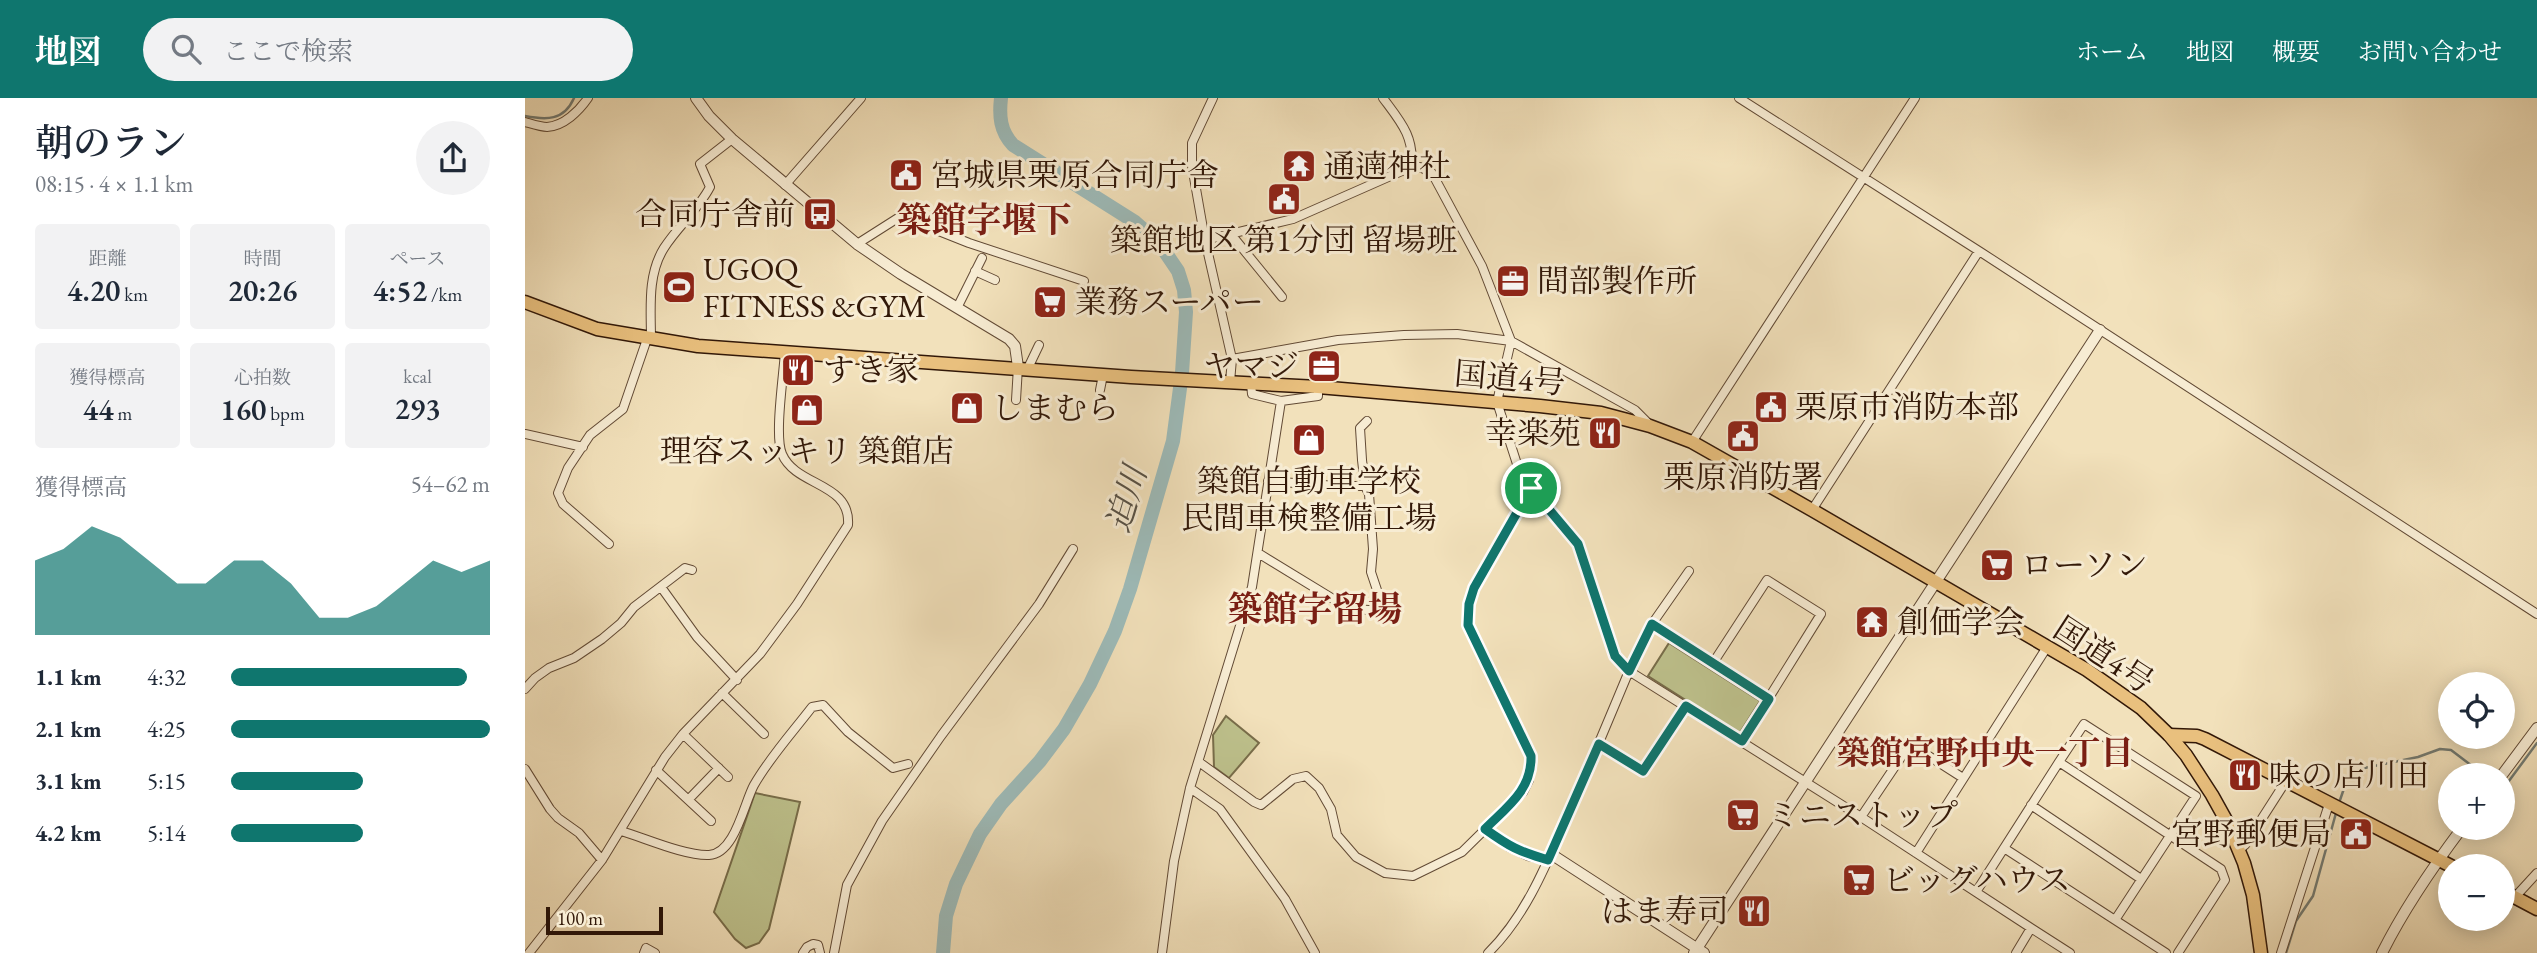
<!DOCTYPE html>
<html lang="ja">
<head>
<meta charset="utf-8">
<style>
	body { margin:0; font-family:"EB Garamond","Noto Serif JP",serif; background:#f2f2f3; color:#1f2937; height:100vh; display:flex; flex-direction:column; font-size:26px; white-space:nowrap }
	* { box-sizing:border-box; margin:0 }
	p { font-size:23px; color:#747a83 }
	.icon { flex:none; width:38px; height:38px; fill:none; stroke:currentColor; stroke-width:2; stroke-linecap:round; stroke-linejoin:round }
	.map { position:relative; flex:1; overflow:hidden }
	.drawer { display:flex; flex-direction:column; background:#fff; width:525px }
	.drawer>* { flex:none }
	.controls { position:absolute; left:1913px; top:574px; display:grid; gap:14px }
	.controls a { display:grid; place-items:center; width:77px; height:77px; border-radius:50%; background:#fff; box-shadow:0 4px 18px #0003; font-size:35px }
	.scale { position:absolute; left:21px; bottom:18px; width:117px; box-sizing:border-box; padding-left:7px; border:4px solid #321808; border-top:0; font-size:19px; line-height:24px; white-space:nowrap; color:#321808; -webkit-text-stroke:5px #f7ecd3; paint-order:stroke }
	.pin { position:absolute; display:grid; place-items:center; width:60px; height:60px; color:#fff; margin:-30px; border:4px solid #fff; border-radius:50%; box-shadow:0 2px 7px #0007 }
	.round { display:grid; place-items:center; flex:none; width:74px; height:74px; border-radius:37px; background:#f2f2f3 }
	.overview { display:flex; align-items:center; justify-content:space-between; height:119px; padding:0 35px }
	h1 { font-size:38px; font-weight:600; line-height:52px }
	.stats { display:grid; grid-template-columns:repeat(3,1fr); gap:10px; height:119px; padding:7px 35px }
	.stats div { display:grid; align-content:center; border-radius:7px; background:#f2f2f3; text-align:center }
	.stats b { font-size:30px; font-weight:600 }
	.stats small { font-size:19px; font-weight:400 }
	.stats p { font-size:19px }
	.chart { height:196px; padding:14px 35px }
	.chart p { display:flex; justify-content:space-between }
	.chart svg { width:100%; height:126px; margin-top:7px; fill:#0f766e; opacity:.7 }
	ul { padding:0 35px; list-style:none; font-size:23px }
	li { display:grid; grid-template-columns:112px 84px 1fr; align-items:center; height:52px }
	li i { height:18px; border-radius:9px; background:#0f766e }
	header { display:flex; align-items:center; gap:42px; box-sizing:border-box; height:98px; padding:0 35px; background:#0f766e; color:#fff }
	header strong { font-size:33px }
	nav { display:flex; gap:38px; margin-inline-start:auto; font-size:24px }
	.search { width:490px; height:63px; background:#f2f2f3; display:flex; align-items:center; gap:18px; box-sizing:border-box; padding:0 24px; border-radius:38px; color:#747a83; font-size:26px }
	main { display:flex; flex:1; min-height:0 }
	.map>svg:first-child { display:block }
	.green { fill:#bec28d; stroke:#786d4a; stroke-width:2 }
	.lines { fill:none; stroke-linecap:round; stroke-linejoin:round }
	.stream { stroke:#727a72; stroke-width:2.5 }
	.river { stroke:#9dbbb9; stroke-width:14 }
	.minor-casing { stroke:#624a35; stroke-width:10 }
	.tertiary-casing { stroke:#624a35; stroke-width:12 }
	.primary-casing { stroke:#321808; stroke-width:15 }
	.trunk-casing { stroke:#321808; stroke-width:15 }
	.minor { stroke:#f7ecd3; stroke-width:8 }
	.tertiary { stroke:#f7ecd3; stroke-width:10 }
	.primary { stroke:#e9c07e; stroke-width:12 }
	.trunk { stroke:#e9c07e; stroke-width:12 }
	.route-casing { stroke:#fff; stroke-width:14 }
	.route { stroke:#0f766e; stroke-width:9 }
	.labels { text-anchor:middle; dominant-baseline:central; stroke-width:6; stroke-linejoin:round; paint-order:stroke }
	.poi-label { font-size:32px; fill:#321808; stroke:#f7ecd3; text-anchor:start }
	.street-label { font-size:32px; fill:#321808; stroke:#f7ecd3 }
	.water-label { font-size:33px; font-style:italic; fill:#575146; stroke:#f7ecd3 }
	.neighbourhood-label { font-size:33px; font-weight:bold; fill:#7a1f14; stroke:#f7ecd3 }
	.quarter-label { font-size:35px; font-weight:bold; fill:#7a1f14; stroke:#f7ecd3 }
</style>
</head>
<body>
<header>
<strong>地図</strong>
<div class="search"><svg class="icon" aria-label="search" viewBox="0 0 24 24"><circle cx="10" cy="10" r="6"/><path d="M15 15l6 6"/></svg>ここで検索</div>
<nav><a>ホーム</a><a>地図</a><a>概要</a><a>お問い合わせ</a></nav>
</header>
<main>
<section class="drawer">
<div class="overview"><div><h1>朝のラン</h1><p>08:15 · 4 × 1.1 km</p></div><a class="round"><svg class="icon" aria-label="share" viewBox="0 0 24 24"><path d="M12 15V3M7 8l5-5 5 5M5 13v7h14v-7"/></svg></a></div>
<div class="stats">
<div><p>距離</p><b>4.20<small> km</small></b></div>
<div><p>時間</p><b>20:26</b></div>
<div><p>ペース</p><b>4:52<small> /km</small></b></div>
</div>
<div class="stats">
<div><p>獲得標高</p><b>44<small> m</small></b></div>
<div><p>心拍数</p><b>160<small> bpm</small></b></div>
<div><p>kcal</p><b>293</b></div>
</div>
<div class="chart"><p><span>獲得標高</span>54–62 m</p>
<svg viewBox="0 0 160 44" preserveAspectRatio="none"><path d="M0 44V18L10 14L20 6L30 10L40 18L50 26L60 26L70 18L80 18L90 26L100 38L110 38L120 34L130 26L140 18L150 22L160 18V44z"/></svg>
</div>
<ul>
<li><b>1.1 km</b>4:32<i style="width:91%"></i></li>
<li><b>2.1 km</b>4:25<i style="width:100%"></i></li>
<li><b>3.1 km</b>5:15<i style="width:51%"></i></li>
<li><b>4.2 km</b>5:14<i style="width:51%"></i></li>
</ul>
</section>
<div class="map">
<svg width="2012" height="855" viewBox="0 0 2012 855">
	<rect width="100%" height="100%" fill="#f2e1bb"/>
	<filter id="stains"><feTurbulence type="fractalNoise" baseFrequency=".00286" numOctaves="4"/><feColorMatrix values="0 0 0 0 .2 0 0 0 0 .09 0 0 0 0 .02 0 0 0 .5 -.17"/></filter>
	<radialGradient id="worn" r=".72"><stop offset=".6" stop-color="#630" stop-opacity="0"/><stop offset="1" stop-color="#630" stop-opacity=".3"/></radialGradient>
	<!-- green -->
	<path class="green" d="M1144 545 1235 603 1214 636 1123 578Z
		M701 618 734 645 704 680 689 669 688 637Z
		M230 695 275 704 244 831 234 845 221 850 210 841 189 814Z"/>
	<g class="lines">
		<!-- stream -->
		<path class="stream" d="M0 18C21 22 39 23 49 0
			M1978 691 2012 645
			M1814 705 1825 673 1893 659 1915 651 1926 652 1959 677
			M1761 855 1771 823 1788 798 1811 715"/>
		<!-- river -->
		<path class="river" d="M418 855 421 818 431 786 455 736 476 706 515 663 539 631 565 586 590 533 605 491 648 343 657 275 661 214 659 192 653 173 634 145 610 124 488 47C475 33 474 18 476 0"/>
		<!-- minor casing -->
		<g class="minor-casing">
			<path id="minor" d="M688 0 667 45V68L680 142 707 261 705 284
				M858 0C875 23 890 39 886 69
				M1214 0 1454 153 2012 516
				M0 24C7 26 16 29 22 29 39 28 54 13 63 0
				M260 87 336 0
				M705 135 757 199
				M680 142 768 121 886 69H895L907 75 957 168 986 243 972 304 992 366 1006 390 1053 446 1090 558 1104 573C1084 621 1064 669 1043 717 1022 765 1001 818 963 855
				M332 146 376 118 444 145 559 183
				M450 173 470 182
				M432 210 457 160
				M126 242C126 211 122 177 139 150 153 128 173 112 185 89L175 66 207 41
				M707 261 813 242 879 237 932 236 986 243 1110 312 1123 325
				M503 270 514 247
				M575 292 578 277
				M491 302 493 269
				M756 303 793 298V289
				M0 336 58 349
				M1167 344 1390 0
				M743 383 812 388H840
				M1287 412 1454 153
				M84 446 38 406 33 395 43 370 65 337 98 311 122 241
				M733 455 818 507 829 511 859 513 846 474 848 451 844 396 840 388 837 362 835 330 842 323
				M136 489 172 539 212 582
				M1127 526 1164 473
				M1188 565 1244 601
				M0 591 10 580 24 570 49 560 77 541 96 525 109 509 160 470 167 472
				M197 595 239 636
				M158 636 203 679
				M1217 643 1296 516 1242 482 1188 565 1127 526 1104 573 1336 719 1506 830 1491 855
				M1074 646 1118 673 1161 608
				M674 664 729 704 736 707 768 681 781 678 794 690 806 711 812 737 831 759 860 775 888 778 937 754 998 694 1004 682 1006 658 943 527 944 506 949 490 1006 390
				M1534 664 1559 626 1671 698 1590 822 1641 855
				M0 671 25 711 33 720 54 735 77 762
				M131 672 186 723
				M665 690 695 711 760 801 790 855
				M164 701 194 670
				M1506 707 1616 781
				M1336 719 1385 646 1438 680
				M960 731 984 749 1003 758 1023 762
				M96 733C120 740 160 758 184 757 210 756 219 705 229 687 245 659 267 635 287 609L298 607 323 634 368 670 383 666
				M1479 750 1590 822
				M1714 752 1720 747 1761 683
				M1391 755 1522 549
				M1451 794 1534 664 1696 771 1700 782 1653 855
				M1990 799 2012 775
				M1506 830 1545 855
				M4 855 77 762 140 659 158 636 235 556 272 506 323 427C326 384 271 389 257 356 249 338 259 275 260 253
				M119 855 121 850 130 855
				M278 855 282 849 288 846 293 847 295 855
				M309 855 322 787 357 723 416 638 514 506 548 451
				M637 855 649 763 665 690 727 489 756 303 727 296 726 286
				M1756 855 1804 706"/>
		</g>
		<!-- tertiary casing -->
		<g class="tertiary-casing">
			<path id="tertiary" d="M171 0 184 18 207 41 332 146 376 176 484 241 490 248 493 269
				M1977 677 2012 630
				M1026 756 1179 855
				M1169 855 1575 232
				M1857 855C1879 811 1907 770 1937 730"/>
		</g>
		<!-- primary casing -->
		<g class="primary-casing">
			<path id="primary" d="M1644 637 1672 638 1680 641 1926 768
				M1978 793 2012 811"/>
		</g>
		<!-- trunk casing -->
		<g class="trunk-casing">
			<path id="trunk" d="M0 204 72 231 173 248 606 279 793 289 1015 308 1076 315 1125 328 1167 344 1287 412 1562 572 1616 610 1644 637 1661 657 1687 697 1702 724 1719 765 1728 797 1736 855"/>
		</g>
		<!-- minor -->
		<use href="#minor" class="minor"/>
		<!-- tertiary -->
		<use href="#tertiary" class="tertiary"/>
		<!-- primary -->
		<use href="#primary" class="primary"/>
		<!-- trunk -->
		<use href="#trunk" class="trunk"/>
	</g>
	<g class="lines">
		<!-- route casing -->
		<g class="route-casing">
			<path id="route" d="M1006 390 1053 446 1090 558 1104 573 1127 526 1244 601 1217 643 1161 608 1118 673 1074 646 1023 762C993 753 985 749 960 731 982 709 1007 692 1006 658L943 527 944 506 949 490Z"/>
		</g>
		<!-- route -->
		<use href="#route" class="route"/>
	</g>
	<!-- icons -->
	<defs>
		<g id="temple-square" transform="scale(1.75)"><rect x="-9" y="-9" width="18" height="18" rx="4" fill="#8f2418" stroke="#f7ecd3"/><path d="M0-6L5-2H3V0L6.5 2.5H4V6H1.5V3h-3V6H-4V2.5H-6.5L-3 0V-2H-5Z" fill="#fff"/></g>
		<g id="civic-square" transform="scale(1.75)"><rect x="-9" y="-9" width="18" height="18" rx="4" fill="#8f2418" stroke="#f7ecd3"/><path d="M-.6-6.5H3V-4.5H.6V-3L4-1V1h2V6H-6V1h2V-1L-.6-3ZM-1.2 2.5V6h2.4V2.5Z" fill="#fff"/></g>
		<g id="bus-square" transform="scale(1.75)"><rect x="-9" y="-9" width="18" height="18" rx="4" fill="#8f2418" stroke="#f7ecd3"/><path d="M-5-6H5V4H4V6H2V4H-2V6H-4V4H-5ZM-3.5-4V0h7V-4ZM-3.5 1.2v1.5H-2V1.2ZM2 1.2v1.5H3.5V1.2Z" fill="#fff"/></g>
		<g id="office-square" transform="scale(1.75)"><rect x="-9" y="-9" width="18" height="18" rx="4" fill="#8f2418" stroke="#f7ecd3"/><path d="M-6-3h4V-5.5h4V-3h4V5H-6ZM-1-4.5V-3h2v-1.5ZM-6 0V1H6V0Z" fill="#fff"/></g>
		<g id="stadium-square" transform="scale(1.75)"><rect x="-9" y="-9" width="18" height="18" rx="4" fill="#8f2418" stroke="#f7ecd3"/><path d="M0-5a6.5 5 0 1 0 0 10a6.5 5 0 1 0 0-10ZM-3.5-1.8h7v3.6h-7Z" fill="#fff"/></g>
		<g id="supermarket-square" transform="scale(1.75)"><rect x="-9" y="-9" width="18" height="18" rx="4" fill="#8f2418" stroke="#f7ecd3"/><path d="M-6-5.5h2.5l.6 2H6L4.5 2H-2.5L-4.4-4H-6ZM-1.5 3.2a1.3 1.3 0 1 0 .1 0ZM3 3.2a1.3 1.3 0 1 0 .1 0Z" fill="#fff"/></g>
		<g id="restaurant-square" transform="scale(1.75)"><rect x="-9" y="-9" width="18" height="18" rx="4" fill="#8f2418" stroke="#f7ecd3"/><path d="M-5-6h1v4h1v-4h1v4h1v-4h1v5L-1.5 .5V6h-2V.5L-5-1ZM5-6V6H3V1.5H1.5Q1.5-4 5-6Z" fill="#fff"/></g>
		<g id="shop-square" transform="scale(1.75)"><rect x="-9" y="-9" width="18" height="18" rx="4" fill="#8f2418" stroke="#f7ecd3"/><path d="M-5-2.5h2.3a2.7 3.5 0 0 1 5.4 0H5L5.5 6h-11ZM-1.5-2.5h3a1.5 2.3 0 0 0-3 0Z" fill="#fff"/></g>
	</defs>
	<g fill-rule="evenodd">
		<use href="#temple-square" x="774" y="68"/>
		<use href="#civic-square" x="381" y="77"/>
		<use href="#civic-square" x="759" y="101"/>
		<use href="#bus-square" x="295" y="116"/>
		<use href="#office-square" x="988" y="183"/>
		<use href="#stadium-square" x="154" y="189"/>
		<use href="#supermarket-square" x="525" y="204"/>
		<use href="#office-square" x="799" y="268"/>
		<use href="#restaurant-square" x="273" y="272"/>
		<use href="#civic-square" x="1246" y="309"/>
		<use href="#shop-square" x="442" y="310"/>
		<use href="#shop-square" x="282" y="312"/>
		<use href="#restaurant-square" x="1080" y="335"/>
		<use href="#civic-square" x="1218" y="338"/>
		<use href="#shop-square" x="784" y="342"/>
		<use href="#supermarket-square" x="1472" y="467"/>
		<use href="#temple-square" x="1347" y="524"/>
		<use href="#restaurant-square" x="1720" y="677"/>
		<use href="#supermarket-square" x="1218" y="717"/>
		<use href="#civic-square" x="1831" y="736"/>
		<use href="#supermarket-square" x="1334" y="782"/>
		<use href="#restaurant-square" x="1229" y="813"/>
	</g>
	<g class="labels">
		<!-- poi labels -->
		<g class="poi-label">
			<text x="798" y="68">通遖神社</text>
			<text x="406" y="77">宮城県栗原合同庁舎</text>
			<text x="270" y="116" text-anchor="end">合同庁舎前</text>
			<text x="759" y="142" text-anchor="middle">築館地区 第1分団 留場班</text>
			<text x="178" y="171">UGOQ<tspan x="178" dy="37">FITNESS &amp;GYM</tspan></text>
			<text x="1012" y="183">間部製作所</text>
			<text x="550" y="204">業務スーパー</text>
			<text x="774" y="268" text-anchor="end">ヤマジ</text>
			<text x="298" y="272">すき家</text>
			<text x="1270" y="309">栗原市消防本部</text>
			<text x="466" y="310">しまむら</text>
			<text x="1056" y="335" text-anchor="end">幸楽苑</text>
			<text x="282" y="353" text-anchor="middle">理容スッキリ 築館店</text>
			<text x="1218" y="379" text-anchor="middle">栗原消防署</text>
			<text x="784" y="383" text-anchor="middle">築館自動車学校<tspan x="784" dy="37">民間車検整備工場</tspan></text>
			<text x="1496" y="467">ローソン</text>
			<text x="1372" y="524">創価学会</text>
			<text x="1744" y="677">味の店川田</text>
			<text x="1242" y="717">ミニストップ</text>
			<text x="1806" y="736" text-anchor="end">宮野郵便局</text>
			<text x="1358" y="782">ビッグハウス</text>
			<text x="1204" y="813" text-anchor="end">はま寿司</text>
		</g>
		<!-- street labels -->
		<g class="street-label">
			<text transform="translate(985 280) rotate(5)">国道4号</text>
			<text transform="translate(1579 557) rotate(33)">国道4号</text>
		</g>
		<!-- water labels -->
		<g class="water-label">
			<text transform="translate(601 401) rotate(-73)">迫川</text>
		</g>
		<!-- neighbourhood labels -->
		<g class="neighbourhood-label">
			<text x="1460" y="654">築館宮野中央一丁目</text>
		</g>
		<!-- quarter labels -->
		<g class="quarter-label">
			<text x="459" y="121">築館字堰下</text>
			<text x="790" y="510">築館字留場</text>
		</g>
	</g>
	<rect width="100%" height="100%" filter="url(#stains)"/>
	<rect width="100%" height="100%" fill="url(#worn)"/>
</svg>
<div class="controls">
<a><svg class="icon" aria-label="locate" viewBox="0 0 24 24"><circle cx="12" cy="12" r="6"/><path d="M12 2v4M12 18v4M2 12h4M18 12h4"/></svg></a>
<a>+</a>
<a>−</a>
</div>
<div class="scale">100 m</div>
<div class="pin" style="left:1006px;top:390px;background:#1e9e55"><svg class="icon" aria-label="arrive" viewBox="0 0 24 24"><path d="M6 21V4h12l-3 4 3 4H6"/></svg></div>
</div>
</main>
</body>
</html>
